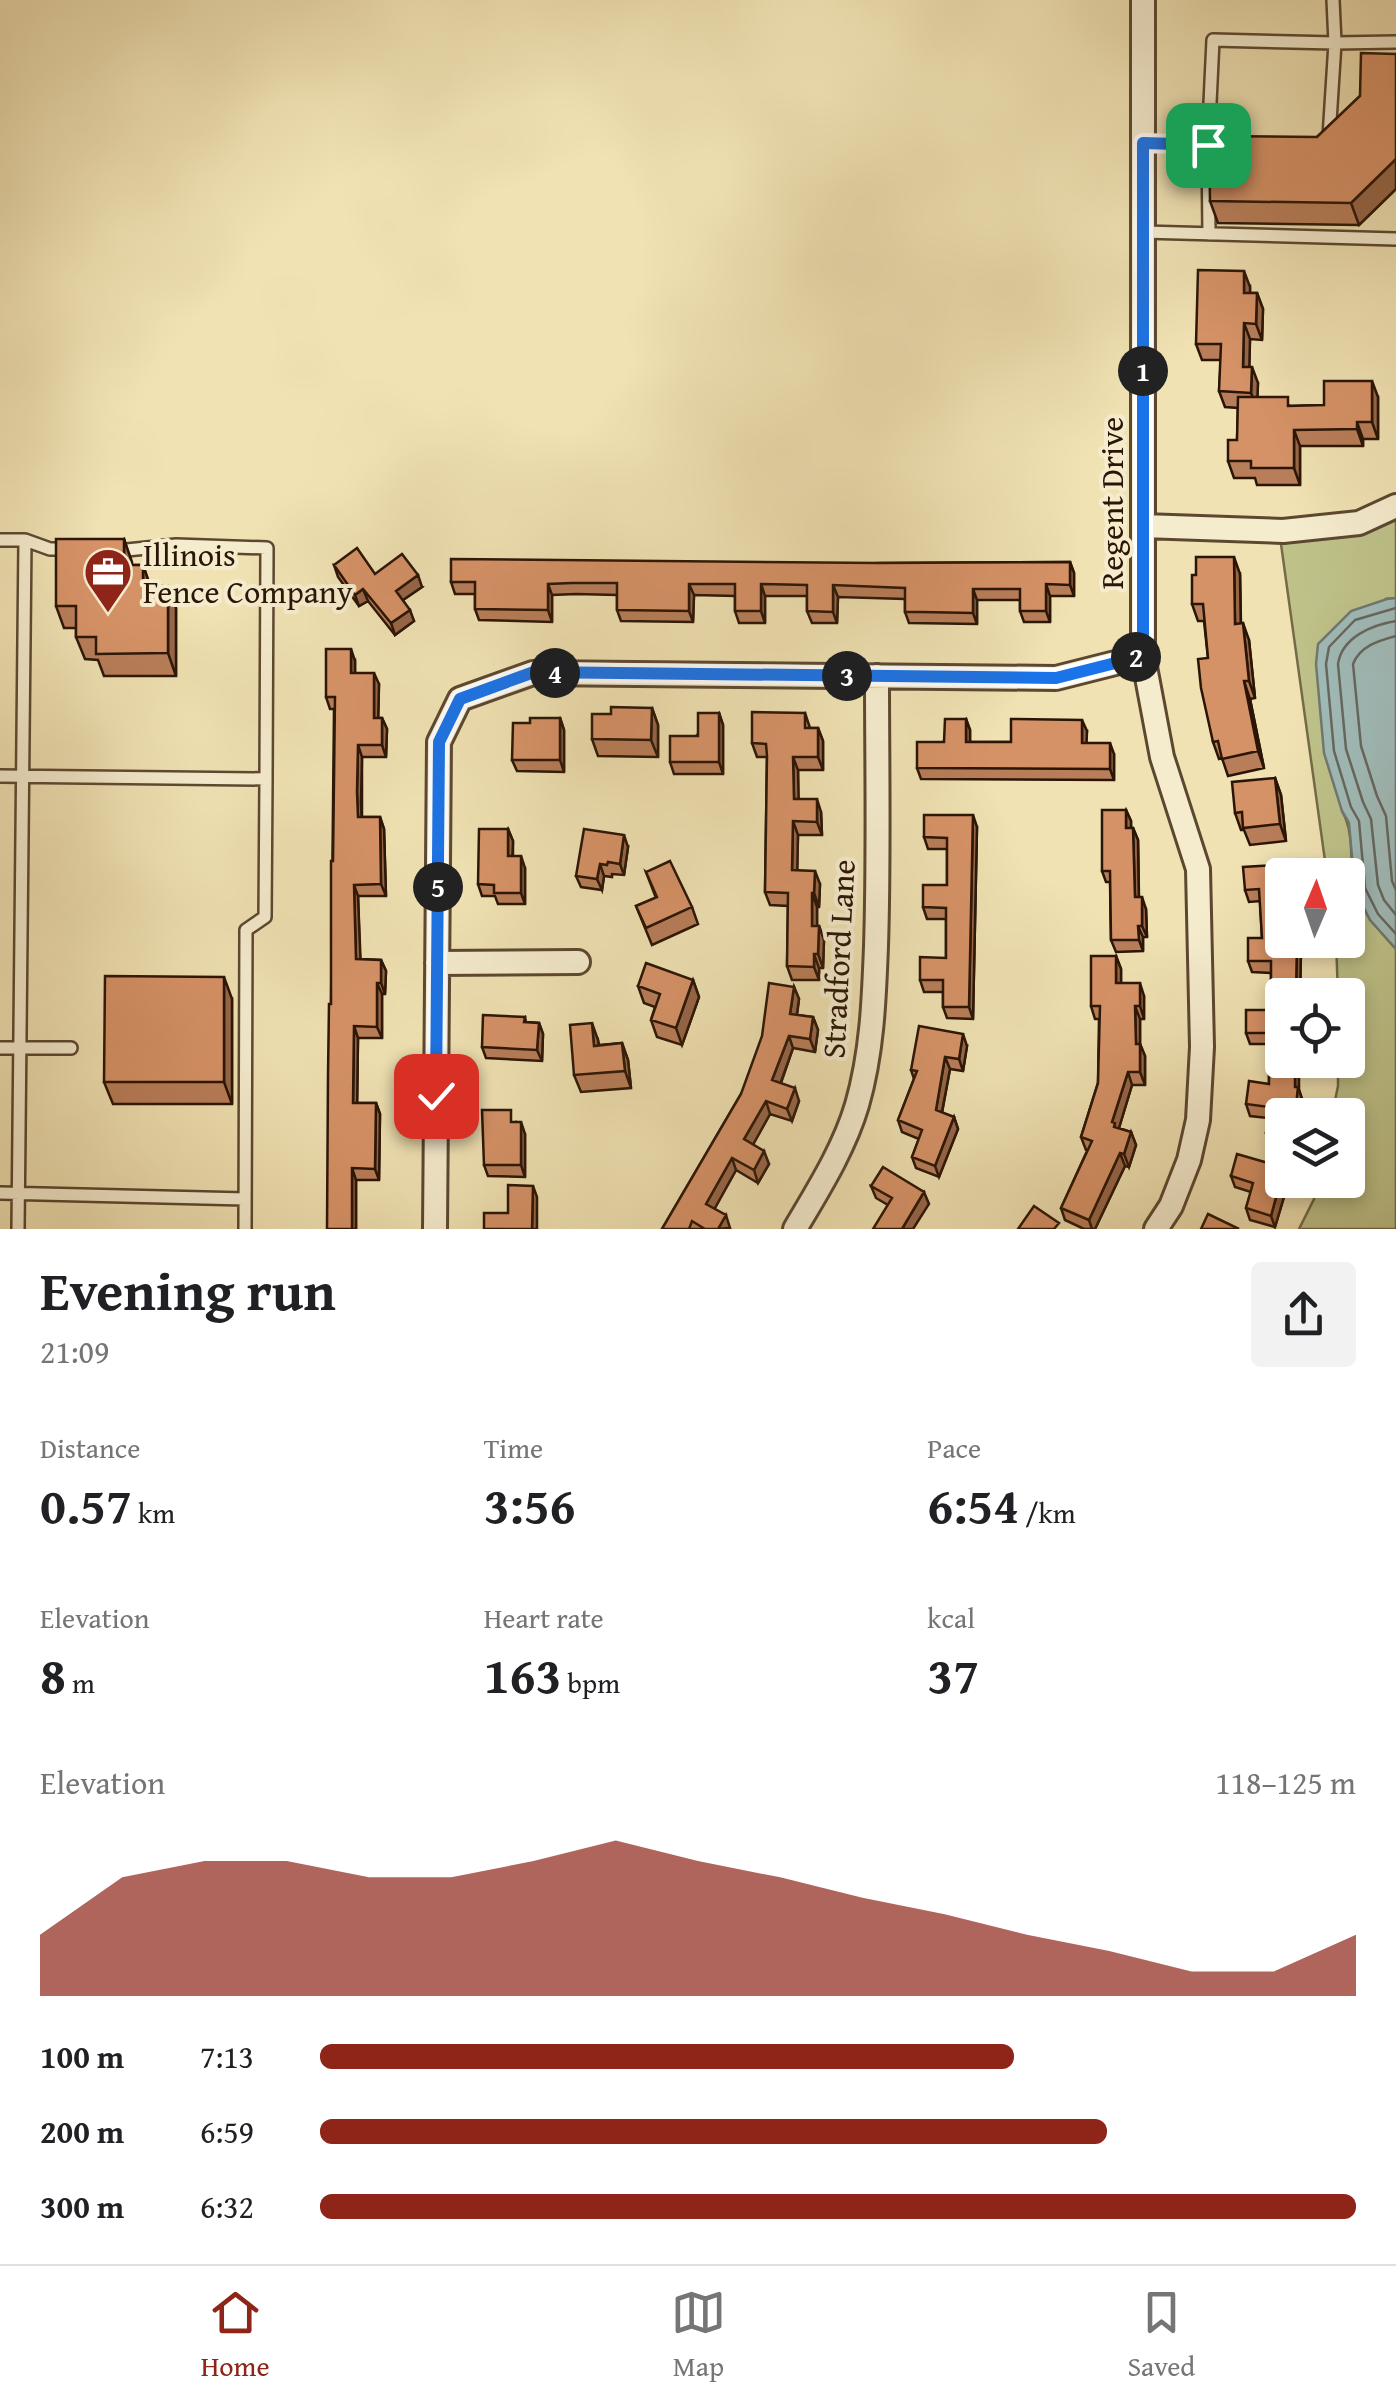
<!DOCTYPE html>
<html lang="en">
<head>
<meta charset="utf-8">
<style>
	body { margin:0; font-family:"Gentium Book Plus",serif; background:#f2f2f2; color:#202124; height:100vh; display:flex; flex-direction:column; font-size:38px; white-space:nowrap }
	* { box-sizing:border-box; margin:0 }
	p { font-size:32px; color:#757577 }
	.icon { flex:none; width:55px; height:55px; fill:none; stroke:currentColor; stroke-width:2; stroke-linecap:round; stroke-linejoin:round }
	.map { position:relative; height:1229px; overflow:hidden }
	.side { display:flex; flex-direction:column; background:#fff; flex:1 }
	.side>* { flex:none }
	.needle { width:65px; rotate:2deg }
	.tools { position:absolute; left:1265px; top:858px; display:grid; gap:20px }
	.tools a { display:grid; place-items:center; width:100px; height:100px; border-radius:10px; background:#fff; box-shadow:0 5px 15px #0003; font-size:50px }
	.pin { position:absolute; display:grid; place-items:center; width:85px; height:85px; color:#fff; margin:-42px; border-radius:20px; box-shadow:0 5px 15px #0006 }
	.km { position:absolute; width:50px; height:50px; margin:-25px; border-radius:50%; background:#222; color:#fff; font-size:28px; line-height:50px; text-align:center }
	.round { display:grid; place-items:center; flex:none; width:105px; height:105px; border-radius:10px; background:#f2f2f2 }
	.overview { display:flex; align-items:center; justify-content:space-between; height:170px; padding:0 40px }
	h1 { font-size:55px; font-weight:800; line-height:75px }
	.figures { display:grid; grid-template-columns:repeat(3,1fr); gap:15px; height:170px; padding:10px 40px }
	.figures div { display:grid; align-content:center }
	.figures b { font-size:50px; font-weight:800 }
	.figures small { font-size:28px; font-weight:400 }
	.figures p { font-size:28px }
	.chart { height:280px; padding:20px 40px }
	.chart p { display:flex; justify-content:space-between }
	.chart svg { width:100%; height:180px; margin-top:10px; fill:#8f2418; opacity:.7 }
	ul { padding:0 40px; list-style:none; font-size:32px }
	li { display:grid; grid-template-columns:160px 120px 1fr; align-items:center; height:75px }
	li i { height:25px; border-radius:12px; background:#8f2418 }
	.tabs { display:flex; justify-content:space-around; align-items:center; height:140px; border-top:2px solid #e0e0e0; background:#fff; font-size:28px; color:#757577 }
	.tabs a { display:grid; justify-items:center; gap:5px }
	.tabs .current { color:#8f2418 }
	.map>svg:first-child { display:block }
	.green { fill:#bec289; stroke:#746c48; stroke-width:2.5 }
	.water { fill:#a0bbb8; stroke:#717971; stroke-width:2.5 }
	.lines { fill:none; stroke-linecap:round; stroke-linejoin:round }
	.shore { stroke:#66685f; stroke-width:2.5 }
	.lane-casing { stroke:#5c4831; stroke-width:16 }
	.street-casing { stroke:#5c4831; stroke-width:28 }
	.lane { stroke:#f5ecce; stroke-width:11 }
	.street { stroke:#f5ecce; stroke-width:22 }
	.wall { fill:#b87e59; stroke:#2b1506; stroke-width:2.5 }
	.shaded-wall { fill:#966648; stroke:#2b1506; stroke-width:2.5 }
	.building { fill:#d69267; stroke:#2b1506; stroke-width:2.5 }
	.route-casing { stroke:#fff; stroke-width:20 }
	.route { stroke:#1a73e8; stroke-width:12 }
	.labels { text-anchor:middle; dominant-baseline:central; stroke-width:8; stroke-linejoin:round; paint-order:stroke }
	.street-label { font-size:32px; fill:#2b1506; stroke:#f5ecce }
	.poi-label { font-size:32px; fill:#2b1506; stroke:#f5ecce; text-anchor:start }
</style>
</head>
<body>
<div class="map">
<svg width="1396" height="1229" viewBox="0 0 1396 1229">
	<rect width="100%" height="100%" fill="#f0e2b3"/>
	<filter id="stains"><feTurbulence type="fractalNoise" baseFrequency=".002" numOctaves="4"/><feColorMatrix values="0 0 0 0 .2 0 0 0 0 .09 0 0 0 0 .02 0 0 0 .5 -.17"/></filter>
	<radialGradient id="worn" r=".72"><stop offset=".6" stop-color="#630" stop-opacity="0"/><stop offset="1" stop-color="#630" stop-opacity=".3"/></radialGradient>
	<!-- green -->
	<path class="green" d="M1396 518V598L1386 599 1342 811C1356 836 1348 863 1355 890 1362 913 1380 931 1396 949V1229H1299L1314 1199 1318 1180H1348V1115H1332L1338 1086V1060H1348V995H1338L1336 940H1348V875H1327L1281 544 1337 535Z"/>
	<!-- water -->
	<path class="water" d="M1396 598V949L1370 920 1355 890 1349 823 1342 811 1324 753 1316 664 1318 644 1351 611 1387 599Z"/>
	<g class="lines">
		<!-- shore -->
		<path class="shore" d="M1396 608 1355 620 1329 647 1326 664 1334 751 1351 807 1359 821 1365 888 1378 914 1396 934
			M1396 621C1372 625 1342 637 1338 664L1346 749 1363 802 1371 819 1378 885 1384 900 1396 915
			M1396 636C1378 641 1360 646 1353 664L1361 746 1377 796 1386 816 1392 881 1396 890"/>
		<!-- lane casing -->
		<g class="lane-casing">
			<path id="lane" d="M1329 137 1335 43 1396 42
				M1143 143 1208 145 1209 234
				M1223 145H1208L1213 40 1335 43 1333 0
				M1143 232 1396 239
				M0 540H25L18 1229
				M25 540 50 549H69
				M117 551 176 545 267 548 266 779
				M0 776 266 779 265 917 246 930 245 1229
				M0 1048H71
				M0 1193 245 1199"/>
		</g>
		<!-- street casing -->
		<g class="street-casing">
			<path id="street" d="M1143 0V656L1162 757 1198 869 1202 1047 1198 1120 1189 1160 1171 1206 1156 1229
				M1143 526 1283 531 1359 523 1396 506
				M437 963 578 962
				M435 1229 439 742 460 699 533 673 1056 678 1143 656
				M795 1229C818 1190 844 1149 857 1105 872 1053 874 1000 876 946 879 856 877 766 877 676"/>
		</g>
		<!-- lane -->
		<use href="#lane" class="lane"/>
		<!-- street -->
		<use href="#street" class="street"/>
	</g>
	<!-- wall -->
	<path class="wall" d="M1396 54V189L1359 225 1218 223 1210 201 1317 137 1360 96Z
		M1250 287V293H1257L1263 309 1262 340 1250 339 1249 367 1258 383 1257 397 1291 406 1324 405 1378 397V439H1363V446H1300V485H1257L1255 478H1234L1228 461 1237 440 1238 408 1225 407 1219 391 1221 360H1202L1196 344Z
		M124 539 132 565H143L150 586 176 608V676H104L98 660 85 659 76 637V628H64L56 606Z
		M1070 562 1074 573V596H1050V622H1024L1020 611V600H977V624L909 623 905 612V599L838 597 837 623H812L807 611V596H765V623H739L735 611V596L694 595 693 622 621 621 617 610V595L576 594 552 595V622L479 620 475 609V594H455L451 582 879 563Z
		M334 565 375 574 422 587 403 600 414 621 395 635 368 601 359 606 338 577Z
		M1240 574 1241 624 1249 640 1255 698 1250 699 1264 768 1228 776 1222 758 1219 759 1213 742 1208 658 1204 621H1198L1192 604Z
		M355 661V673L379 684 378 718H382L387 729 386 757H362V817H380L384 829 386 896H358L360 959 381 960 386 971 385 994H382V1038H358L357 1103H376L380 1114 379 1180H356V1229L331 1004 334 709H330L326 697Z
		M652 708 658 725V757L598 756 592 739Z
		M719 713 723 725V774H674L670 762Z
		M805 713 810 728H818L823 741V770H798V799L821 812 822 835H798L797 870 820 884 819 907H817V926H819L824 940 823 968H819V980H792L787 966 788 906 770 905 765 892 767 757H757L752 743Z
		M560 718 564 730V772L517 771 512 760 530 723Z
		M966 719 970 730V742H1011L1087 731 1086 743 1114 754V780L921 779 917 768Z
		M1275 778 1281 795 1286 841 1250 845 1244 830H1241L1235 813Z
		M1126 810 1131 821V828H1133L1138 840 1139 897 1146 909 1147 937H1143V951L1116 952 1111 940 1110 882H1106L1102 871Z
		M977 827 973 1019 947 1018 943 1007V992H924L920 980 946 958V919H927L923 907 947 885V849H928L924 837Z
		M508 829 513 841V856L525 868V904H498L495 896H482L478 884Z
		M628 847 624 875 612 874V877L604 876 602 890 581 887 576 876Z
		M1292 864 1296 875H1282L1301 950 1300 995H1282L1299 1090 1302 1099 1300 1115H1282V1146L1271 1145 1266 1133 1268 1118 1250 1116 1246 1104 1269 1084V1044H1250L1246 1033 1271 1010V973L1252 972 1248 961 1262 938 1260 901 1249 902 1245 890Z
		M646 872 692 907 698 924 652 945 636 906 656 898Z
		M1116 956 1121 969V983L1144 996V1019H1140V1044L1145 1056V1085H1132L1119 1128 1131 1132 1136 1145 1129 1167 1125 1166 1095 1229H1084L1065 1220 1061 1208 1087 1151 1086 1150 1081 1137 1098 1083 1099 1019H1095L1091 1006Z
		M693 980 699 997 682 1045 657 1037 651 1020 655 1007 644 1003 638 986Z
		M794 987 799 999 797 1015 813 1017 818 1030 815 1052 793 1048 781 1083 799 1101 792 1121 770 1114 753 1144 769 1164 758 1183 736 1170 714 1209 730 1229H662L741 1094Z
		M232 999V1104H113L104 1082Z
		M525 1017 526 1022 539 1023 543 1034 542 1061 486 1058 482 1047Z
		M598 1040 599 1045 622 1043 628 1060 631 1088 581 1092 574 1075Z
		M967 1046 963 1071 950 1069 942 1113 954 1117 958 1129 939 1177 916 1168 912 1157 919 1139 902 1132 898 1120 914 1079 911 1070Z
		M516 1122 525 1134V1177L488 1176 484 1165Z
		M1231 1176 1289 1180 1275 1227 1250 1220 1246 1208 1251 1192 1235 1187Z
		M871 1186 929 1204 888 1205 876 1198Z"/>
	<!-- shaded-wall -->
	<path class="shaded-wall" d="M1396 159V189L1359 225 1351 203Z
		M1244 271 1250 287V309L1244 293Z
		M1257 293 1263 309 1262 340 1256 324Z
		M1244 323 1250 339 1249 383 1243 367Z
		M1252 367 1258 383 1257 409 1251 393Z
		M1372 381 1378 397V439L1372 422Z
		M1357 422 1363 439V446L1357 429Z
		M1294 430 1300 446V485L1294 468Z
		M124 539 132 562V588L124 565Z
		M1234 557 1240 574 1241 641 1235 624Z
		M1070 562 1074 573V596L1070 585Z
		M143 565 151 588 143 586Z
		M418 575 422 587 400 602 396 591Z
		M548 584 552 595V622L548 610Z
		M689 584 694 595 693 622 689 611Z
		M761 584 765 596V623L761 611Z
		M1046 584 1050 596V622L1046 611Z
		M833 585 838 597 837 623 833 612Z
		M168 586 176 608V676L168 653Z
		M363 589 368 601 359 606 355 595Z
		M973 589 977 600V624L973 613Z
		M410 610 414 621 395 635 391 623Z
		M1243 623 1249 640 1255 698 1249 681Z
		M351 649 355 661V684L351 673Z
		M374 673 379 684 378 729 374 718Z
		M1244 681 1250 699 1264 768 1258 751Z
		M652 708 658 725V757L651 740Z
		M719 713 723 725V774L719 762Z
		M382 718 387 729 386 757 382 745Z
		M560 718 564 730V772L560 760Z
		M966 719 970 730V754L966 742Z
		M1082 720 1087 731 1086 754 1082 743Z
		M818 728 823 741V770L818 757Z
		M1110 743 1114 754V780L1110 769Z
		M358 745 362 757 361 803 362 829 358 817 357 792Z
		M793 757 798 770 799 812 794 799Z
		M1275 778 1281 795 1286 841 1280 824Z
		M817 799 821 812 822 835 817 822Z
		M1126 810 1131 821V840L1126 828Z
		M973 815 977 827 973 1019 969 1007Z
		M380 817 384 829 386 896 381 884Z
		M793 821 798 835 797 884 792 870Z
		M1133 828 1138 840 1139 909 1135 897Z
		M508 829 513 841 512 867 508 856Z
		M624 835 628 847 624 875 620 864Z
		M521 856 525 868V904L521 893Z
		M600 864 604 876 602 890 597 879Z
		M815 871 820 884 819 907 814 893Z
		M354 885 358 896 361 971 356 959Z
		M812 893 817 907V939L812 926Z
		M1142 897 1146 909 1147 937 1142 926Z
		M819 926 824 940 823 968 818 954Z
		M1138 926 1143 937V951L1139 940Z
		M1297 940H1300L1301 950 1300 995H1296Z
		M814 954 819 968V980L814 967Z
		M1116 956 1121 969V996L1116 983Z
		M381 960 386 971 385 994 381 983Z
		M224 977 232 999V1104L224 1082Z
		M693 980 699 997 682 1045 676 1028Z
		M377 983 382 994V1038L377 1027Z
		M1140 983 1144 996V1019L1140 1006Z
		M794 987 799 999 795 1027 790 1014Z
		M1135 1006 1140 1019V1056L1136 1044Z
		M813 1017 818 1030 815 1052 810 1039Z
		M539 1023 543 1034 542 1061 537 1050Z
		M592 1023 598 1040 600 1063 594 1046Z
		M354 1026 358 1038 357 1114 353 1103Z
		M963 1034 967 1046 963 1071 959 1059Z
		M789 1036 793 1048 777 1093 772 1080Z
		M622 1043 628 1060 631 1088 625 1071Z
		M1140 1044 1145 1056V1085L1140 1072Z
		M945 1057 950 1069 940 1122 936 1110Z
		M1295 1060H1299V1090L1302 1099 1300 1115H1295Z
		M1128 1072 1132 1085 1118 1131 1112 1122Z
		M795 1088 799 1101 792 1121 787 1109Z
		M766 1101 770 1114 749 1152 744 1139Z
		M376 1103 380 1114 379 1180 375 1169Z
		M954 1117 958 1129 939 1177 935 1166Z
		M521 1122 525 1134V1177L521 1165Z
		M1131 1132 1136 1145 1129 1167 1124 1154Z
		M764 1151 769 1164 758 1183 754 1170Z
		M1120 1153 1125 1166 1095 1229H1092L1089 1220Z
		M732 1158 736 1170 710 1217 706 1204Z
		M352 1168 356 1180V1229H352Z
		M1282 1175V1180H1289L1275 1227 1271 1216Z
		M533 1186 537 1197V1229H532Z
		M924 1192 929 1204 913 1229H902Z
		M726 1215 730 1228 718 1229Z"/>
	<!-- building -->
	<path class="building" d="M1361 53 1396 54V159L1351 203 1210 201 1209 136 1317 137 1360 96Z
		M1198 270 1244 271V293H1257L1256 324 1244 323 1243 367H1252L1251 393 1219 391 1221 344H1196Z
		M1324 381H1372V422H1357V429L1294 430V468H1251V461H1228V440H1237L1238 397H1288V406L1324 405Z
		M56 539H124V565H143V586H168V653L96 654V637H76V606H56Z
		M357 548 375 574 402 554 418 575 396 591 410 610 391 623 363 589 355 595 334 565Z
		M1196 557H1234L1235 624 1243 623 1249 681H1244L1258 751 1222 759 1218 741 1213 742 1201 688 1198 659 1208 658 1203 604H1192V575H1196Z
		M451 559 879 563 1070 562V585L1046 584V611H1020V589H973V613L921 612H905V588L833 585V612L807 611V585L761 584V611H735V584H689V611L617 610V583H572L548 584V610L475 609V582H451Z
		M326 649H351V673H374V718H382V745H358L357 792 358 817H380L381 884 354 885 356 959 381 960V983H377V1027L354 1026 353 1103H376L375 1169 352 1168V1229H327L328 1075 329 1004H331V861H333L335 697H326Z
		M611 707 652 708 651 740 592 739V714H611Z
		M752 712 805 713V728H818V757H793L794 799H817V822L793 821 792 870 815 871 814 893H812V926H819L818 954H814V967L787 966 788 893 765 892 767 756 766 744 752 743Z
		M698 713H719V762H670V736H698Z
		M530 718H560V760H512L513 723H530Z
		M945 719H966V742H1011V719L1082 720V743H1110V769L917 768V742H944Z
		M1275 778 1280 824 1243 828 1242 812 1235 813 1232 782Z
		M1102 810H1126V828H1133L1135 897H1142V926H1138L1139 940H1111L1110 871H1102Z
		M924 815H973L969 1007H943V980H920V957L946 958V908L923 907V885H947V838L924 837Z
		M479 829H508V856H521V893H494V885L478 884Z
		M584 829 624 835 620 864 608 862 607 865 600 864 597 879 576 876Z
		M670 861 692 907 646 928 636 906 657 897 646 872Z
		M1292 864V875H1282V940H1297L1296 995H1282V1060H1295V1087H1298L1295 1115H1282V1135L1266 1133 1269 1107 1246 1104 1249 1081 1269 1084V1033H1246V1010H1271V961H1248V938H1262L1259 889 1245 890 1243 867Z
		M1091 956H1116V983H1140V1006H1135L1136 1044H1140V1072H1128L1112 1122 1115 1123 1114 1127 1131 1132 1124 1154 1120 1153 1089 1220 1061 1208 1092 1141 1081 1137 1098 1083 1100 1006H1091Z
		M646 963 693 980 676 1028 651 1020 660 994 638 986Z
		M105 976 224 977V1082H104Z
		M769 983 794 987 790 1014 813 1017 810 1039 789 1036 772 1080 795 1088 787 1109 766 1101 744 1139 764 1151 754 1170 732 1158 706 1204 726 1215 718 1229H705L692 1221 689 1229H662L741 1094 762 1036Z
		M483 1015 525 1017 524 1022 539 1023 537 1050 482 1047Z
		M592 1023 594 1046 622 1043 625 1071 574 1075 570 1025Z
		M919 1026 963 1034 959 1059 945 1057 936 1110 954 1117 935 1166 912 1157 922 1130 898 1120 917 1071 911 1070Z
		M482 1110H511V1122H521V1165H484Z
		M1237 1154 1282 1167V1175L1271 1216 1246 1208 1253 1183 1231 1176Z
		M883 1167 924 1192 902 1229H873L892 1198 871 1186Z
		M508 1185 533 1186 532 1229H484V1213H508Z
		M1034 1206 1059 1223 1054 1229H1018Z
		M1208 1214 1239 1229H1201Z"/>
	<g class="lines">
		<!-- route casing -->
		<g class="route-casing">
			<path id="route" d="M436 1096 439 742 460 699 534 672 1056 678 1143 656V143L1208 145"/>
		</g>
		<!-- route -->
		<use href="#route" class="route"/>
	</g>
	<!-- icons -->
	<defs>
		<g id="office-pin" transform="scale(2.5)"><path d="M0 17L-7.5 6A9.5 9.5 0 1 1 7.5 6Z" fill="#8f2418" stroke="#f5ecce"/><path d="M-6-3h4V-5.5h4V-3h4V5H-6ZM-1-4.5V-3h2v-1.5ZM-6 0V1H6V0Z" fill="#fff"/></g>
	</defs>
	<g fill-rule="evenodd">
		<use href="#office-pin" x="108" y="572"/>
	</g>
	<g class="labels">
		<!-- street labels -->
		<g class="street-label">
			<text transform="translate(1111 503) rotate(-90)">Regent Drive</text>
			<text transform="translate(838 959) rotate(-87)">Stradford Lane</text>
		</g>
		<!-- poi labels -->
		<g class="poi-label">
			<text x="143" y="554">Illinois<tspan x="143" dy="37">Fence Company</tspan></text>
		</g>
	</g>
	<rect width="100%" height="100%" filter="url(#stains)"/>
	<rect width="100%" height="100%" fill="url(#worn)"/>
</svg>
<div class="tools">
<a><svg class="needle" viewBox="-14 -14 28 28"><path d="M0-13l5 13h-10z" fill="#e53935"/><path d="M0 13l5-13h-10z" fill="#757577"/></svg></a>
<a><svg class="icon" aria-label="locate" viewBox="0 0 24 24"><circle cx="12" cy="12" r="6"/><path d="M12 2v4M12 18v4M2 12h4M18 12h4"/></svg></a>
<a><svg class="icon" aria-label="layers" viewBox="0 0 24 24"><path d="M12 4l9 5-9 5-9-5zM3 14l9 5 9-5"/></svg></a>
</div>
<div class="pin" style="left:1208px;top:145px;background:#1e9e55"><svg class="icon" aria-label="arrive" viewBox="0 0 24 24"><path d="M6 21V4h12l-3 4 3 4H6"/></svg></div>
<div class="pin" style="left:436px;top:1096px;background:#d93025"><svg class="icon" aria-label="check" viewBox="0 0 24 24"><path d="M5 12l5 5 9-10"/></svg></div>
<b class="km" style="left:1143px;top:371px">1</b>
<b class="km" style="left:1136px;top:657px">2</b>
<b class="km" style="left:847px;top:676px">3</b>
<b class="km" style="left:555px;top:673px">4</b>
<b class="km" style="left:438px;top:887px">5</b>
</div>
<section class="side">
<div class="overview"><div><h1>Evening run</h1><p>21:09</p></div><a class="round"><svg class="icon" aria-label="share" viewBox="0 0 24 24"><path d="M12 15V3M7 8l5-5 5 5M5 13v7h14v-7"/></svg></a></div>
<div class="figures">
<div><p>Distance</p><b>0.57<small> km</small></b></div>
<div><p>Time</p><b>3:56</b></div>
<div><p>Pace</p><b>6:54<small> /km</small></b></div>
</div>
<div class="figures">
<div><p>Elevation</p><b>8<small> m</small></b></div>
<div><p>Heart rate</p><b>163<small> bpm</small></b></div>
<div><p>kcal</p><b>37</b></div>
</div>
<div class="chart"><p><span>Elevation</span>118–125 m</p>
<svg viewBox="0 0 160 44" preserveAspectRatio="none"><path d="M0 44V29L10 15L20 11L30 11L40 15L50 15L60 11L70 6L80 11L90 15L100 20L110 24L120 29L130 33L140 38L150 38L160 29V44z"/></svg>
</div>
<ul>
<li><b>100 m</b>7:13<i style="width:67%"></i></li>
<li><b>200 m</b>6:59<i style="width:76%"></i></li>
<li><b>300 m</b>6:32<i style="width:100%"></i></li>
</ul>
</section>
<nav class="tabs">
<a class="current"><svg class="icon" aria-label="home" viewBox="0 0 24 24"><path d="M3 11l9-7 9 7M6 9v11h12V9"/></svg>Home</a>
<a><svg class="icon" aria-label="map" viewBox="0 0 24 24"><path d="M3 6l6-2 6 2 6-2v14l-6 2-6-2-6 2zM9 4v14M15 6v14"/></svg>Map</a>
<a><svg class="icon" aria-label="saved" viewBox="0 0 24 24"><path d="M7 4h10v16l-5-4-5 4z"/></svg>Saved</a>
</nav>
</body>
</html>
